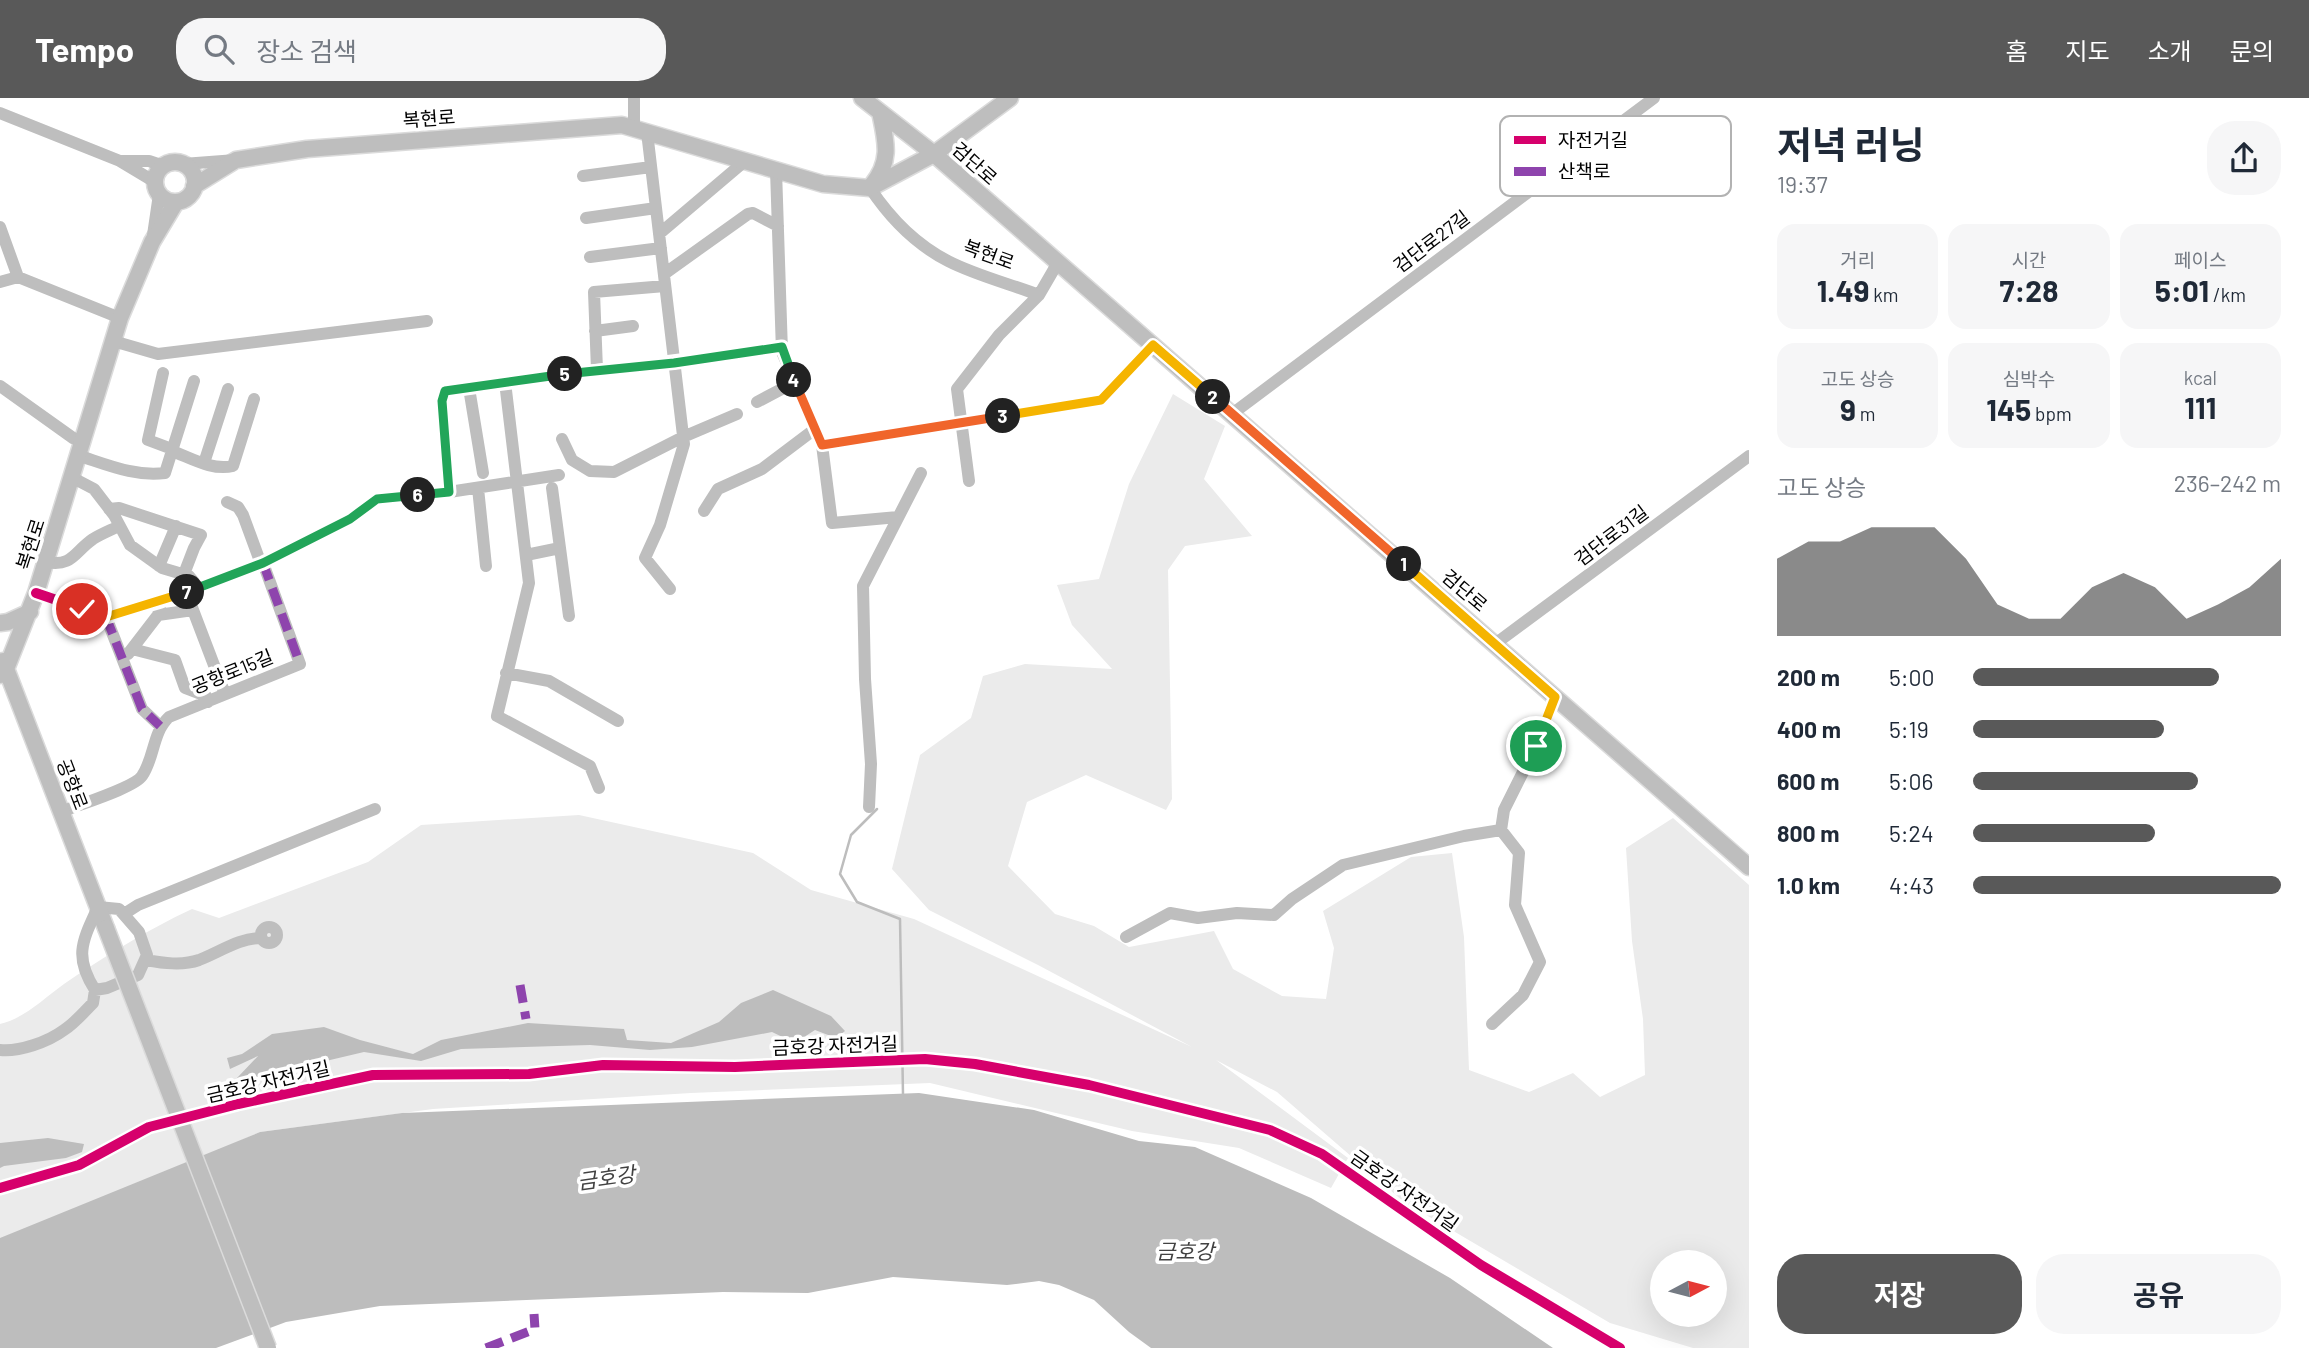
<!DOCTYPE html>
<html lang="ko">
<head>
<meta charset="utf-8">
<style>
	body { margin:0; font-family:Barlow,"Noto Sans KR",sans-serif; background:#f6f6f7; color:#1f2937; height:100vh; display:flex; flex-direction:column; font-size:26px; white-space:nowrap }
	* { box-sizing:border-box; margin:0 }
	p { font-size:23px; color:#747a83 }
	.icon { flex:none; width:38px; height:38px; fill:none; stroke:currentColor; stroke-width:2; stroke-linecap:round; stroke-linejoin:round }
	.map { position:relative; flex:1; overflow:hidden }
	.panel { display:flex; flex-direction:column; background:#fff; width:560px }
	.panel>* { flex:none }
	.needle { width:46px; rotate:83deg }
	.buttons { position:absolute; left:1650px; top:1152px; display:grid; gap:14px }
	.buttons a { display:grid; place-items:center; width:77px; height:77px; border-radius:50%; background:#fff; box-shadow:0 7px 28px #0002; font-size:35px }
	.pin { position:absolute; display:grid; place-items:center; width:60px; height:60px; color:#fff; margin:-30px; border:4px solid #fff; border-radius:50%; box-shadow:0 2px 7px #0007 }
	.km { position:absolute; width:35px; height:35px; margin:-18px; border-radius:50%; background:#222; color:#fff; font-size:19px; line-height:35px; text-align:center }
	.round { display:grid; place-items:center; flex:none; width:74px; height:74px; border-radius:28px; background:#f6f6f7 }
	.head { display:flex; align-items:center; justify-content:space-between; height:119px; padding:0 28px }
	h1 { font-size:38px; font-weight:700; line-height:52px }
	.figures { display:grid; grid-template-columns:repeat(3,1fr); gap:10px; height:119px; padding:7px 28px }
	.figures div { display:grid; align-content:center; border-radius:18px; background:#f6f6f7; text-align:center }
	.figures b { font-size:30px; font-weight:700 }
	.figures small { font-size:19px; font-weight:400 }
	.figures p { font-size:19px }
	.chart { height:196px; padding:14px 28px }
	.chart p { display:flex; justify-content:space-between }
	.chart svg { width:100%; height:126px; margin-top:7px; fill:#595959; opacity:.7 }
	.action { display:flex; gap:14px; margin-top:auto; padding:14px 28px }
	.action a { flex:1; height:80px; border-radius:28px; background:#595959; color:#fff; font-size:28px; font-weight:700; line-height:80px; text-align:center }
	.action a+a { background:#f6f6f7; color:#1f2937 }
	ul { padding:0 28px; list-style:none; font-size:23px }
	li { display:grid; grid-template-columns:112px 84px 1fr; align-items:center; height:52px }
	li i { height:18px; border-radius:9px; background:#595959 }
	header { display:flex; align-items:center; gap:42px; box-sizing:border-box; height:98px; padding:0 35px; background:#595959; color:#fff }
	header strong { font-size:33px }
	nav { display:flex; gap:38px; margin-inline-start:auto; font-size:24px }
	.search { width:490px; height:63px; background:#f6f6f7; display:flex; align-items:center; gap:18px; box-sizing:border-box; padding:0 24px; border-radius:28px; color:#747a83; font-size:26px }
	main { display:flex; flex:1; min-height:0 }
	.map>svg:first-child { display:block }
	.green { fill:#ebebeb; fill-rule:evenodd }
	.water { fill:#bdbdbd }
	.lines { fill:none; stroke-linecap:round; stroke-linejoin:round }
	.stream { stroke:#bdbdbd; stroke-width:2.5 }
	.major-casing { stroke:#dbdbdb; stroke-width:19 }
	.minor { stroke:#bebebe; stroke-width:12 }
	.major { stroke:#bebebe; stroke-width:16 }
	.major-bridge-casing { stroke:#dbdbdb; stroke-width:19; stroke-linecap:butt }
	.major-bridge { stroke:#bebebe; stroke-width:16 }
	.quiet { stroke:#8e44ad; stroke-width:9; stroke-dasharray:18 9; stroke-linecap:butt }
	.cycleway-casing { stroke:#fff; stroke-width:15 }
	.cycleway { stroke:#d6006c; stroke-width:10 }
	.split-1-casing { stroke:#fff; stroke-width:14 }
	.split-2-casing { stroke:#fff; stroke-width:14 }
	.split-3-casing { stroke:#fff; stroke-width:14 }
	.split-4-casing { stroke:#fff; stroke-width:14 }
	.split-5-casing { stroke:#fff; stroke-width:14 }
	.split-6-casing { stroke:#fff; stroke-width:14 }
	.split-7-casing { stroke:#fff; stroke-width:14 }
	.split-8-casing { stroke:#fff; stroke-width:14 }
	.split-1 { stroke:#f5b400; stroke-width:9 }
	.split-2 { stroke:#f0652b; stroke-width:9 }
	.split-3 { stroke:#f5b400; stroke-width:9 }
	.split-4 { stroke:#f0652b; stroke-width:9 }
	.split-5 { stroke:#22a559; stroke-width:9 }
	.split-6 { stroke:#22a559; stroke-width:9 }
	.split-7 { stroke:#22a559; stroke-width:9 }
	.split-8 { stroke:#f5b400; stroke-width:9 }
	.labels { text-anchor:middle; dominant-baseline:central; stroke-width:7; stroke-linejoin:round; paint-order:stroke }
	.street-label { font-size:19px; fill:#000; stroke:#fff }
	.water-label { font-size:21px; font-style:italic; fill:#424242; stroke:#fff }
	.key { fill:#fff; stroke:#b2b2b2; stroke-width:2 }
	.key-label { font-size:19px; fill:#000 }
</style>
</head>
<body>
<header>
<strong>Tempo</strong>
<div class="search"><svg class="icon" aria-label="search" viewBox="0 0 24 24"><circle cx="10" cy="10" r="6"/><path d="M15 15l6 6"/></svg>장소 검색</div>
<nav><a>홈</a><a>지도</a><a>소개</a><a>문의</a></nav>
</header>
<main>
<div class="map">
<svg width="1749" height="1250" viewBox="0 0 1749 1250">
	<rect width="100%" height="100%" fill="#fff"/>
	<!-- green -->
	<path class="green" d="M1173 296 1225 328 1204 381 1252 438 1185 448 1168 472 1172 701 1166 712 1086 677 1027 704 1008 768 1055 816 1094 828 1129 849 1214 833 1233 871 1282 898 1326 901 1334 850 1323 813 1411 759 1452 755 1464 839 1469 972 1529 994 1573 975 1600 999 1645 977 1643 921 1632 843 1626 750 1673 720 1749 787V1250H1693L1610 1225 1404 1104 1277 994 1216 962 1348 1060 1331 1090 1239 1050 1132 1033 930 985 691 995 433 1011 260 1034 0 1148V926C25 920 43 901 64 886 105 858 147 832 192 811L219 820 368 764 421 727 579 717 753 755 811 792 914 821 1192 949 1038 867 929 812 892 771 920 657 971 620 983 578 1025 566 1112 571 1072 527 1057 487 1099 481 1129 386ZM1662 1164H1715V1216H1662Z"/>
	<!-- water -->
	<path class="water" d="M773 892 831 918 845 933 836 940 815 932 795 945 772 934 692 949 650 952 590 947 461 951 421 963 364 954 258 979 237 980 258 958 230 971 227 960 242 956 272 936 324 929 360 942 413 956 441 942 528 925 624 931 627 942 671 945 719 924 741 905Z
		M919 995 1034 1012 1139 1043 1195 1049 1311 1100 1450 1180 1553 1250H1151L1129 1234 1094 1202 1059 1187 1039 1183 1007 1187 893 1179 808 1195 723 1194 380 1208 286 1224 216 1250H0V1140L260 1034 402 1015Z
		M48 1040 84 1046 82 1054 66 1060 4 1068 0 1070V1045Z"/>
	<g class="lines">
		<!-- stream -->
		<path class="stream" d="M877 711 851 737 840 776 857 804 900 821 903 996"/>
		<!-- major casing -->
		<g class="major-casing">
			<path id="major" d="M862 0 934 56 1749 769
				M155 84a20 20 0 1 1 40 0a20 20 0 1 1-40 0Z
				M872 87C892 63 886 43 880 14
				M194 88 236 62 307 51 622 27 823 86 870 90 934 56 1010 0
				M0 525 8 524 30 514
				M3 563 106 830
				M0 577 6 571 36 495 120 220 152 144 176 104"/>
		</g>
		<!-- minor -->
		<path class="minor" d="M634 0V30
			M0 15 120 63 155 84
			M647 34 684 346 660 427 645 460 670 491
			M120 63H149L164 68
			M183 66 236 62
			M776 72 782 254 822 347 832 425 898 419
			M583 78 651 69
			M870 90C890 120 915 146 948 163 975 177 1010 186 1039 197
			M586 120 656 110
			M0 129 18 179
			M659 136 745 63
			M153 137 159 96
			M590 159 661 150
			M664 176 748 116 753 115 778 128
			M0 184 18 179 120 220
			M595 233 633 228
			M113 243 158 256 427 223
			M597 272 594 194 665 188
			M163 275 148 342 172 351
			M505 284 529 485 497 618 590 668 599 690
			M0 288 73 340 84 344
			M469 290 483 375
			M757 304 795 284
			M1232 316 1654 0
			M562 341 572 362 590 373 614 374 683 339 737 316
			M822 347 1101 302 1153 247
			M172 353C191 360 212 373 233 368L254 301
			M80 358C108 367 136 379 165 375L194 283
			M204 365 228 291
			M73 380 94 391 114 417 130 447 162 470 189 478 198 489
			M969 383 957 291 999 237 1039 197 1057 166
			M478 390 486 468
			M449 394 559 377
			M227 404 238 409 243 417 261 466
			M109 411 119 410 201 437 194 450 184 476
			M704 413 718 391 762 371 815 331
			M560 450 569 518
			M526 457 560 450 552 390
			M46 464C73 469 74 454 93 441 101 436 111 432 119 428
			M159 468 176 428
			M36 495 106 519 161 503 263 465 350 421 377 401 449 394 442 303 445 293C557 277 670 266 782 249
			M193 512 225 596
			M158 517 193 512 187 493
			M106 519 142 611 160 628
			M1495 546 1749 358
			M132 551 175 562 185 590 206 598 208 604
			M128 556 158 517 161 503
			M506 575 549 583 618 623
			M869 709 871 666 865 581 863 488 921 375
			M61 714C77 707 134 690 142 678 155 659 152 635 169 619L300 566 263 465
			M98 809 119 811 139 834 147 857 138 877 107 890 95 892C73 858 83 842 98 809Z
			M124 816 138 807 375 711
			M261 837a8 8 0 1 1 16 0a8 8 0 1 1-16 0Z
			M1126 839 1170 815 1198 820 1237 815 1274 817 1292 801 1343 767 1464 738 1501 732 1504 712 1536 648 1555 599
			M145 862C163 865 182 868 199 862 220 854 239 840 261 840
			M1492 926 1523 897 1540 864 1515 807 1519 755 1501 732
			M0 952C19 954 48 944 64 932 75 925 84 914 93 905L95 892"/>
		<!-- major -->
		<use href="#major" class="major"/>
		<!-- major-bridge casing -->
		<g class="major-bridge-casing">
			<path id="major-bridge" d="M106 830 268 1250"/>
		</g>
		<!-- major-bridge -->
		<use href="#major-bridge" class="major-bridge"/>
		<!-- quiet -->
		<path class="quiet" d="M263 465 300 566
			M106 519 142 611 160 628
			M520 887 526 921
			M486 1250 535 1231 534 1216"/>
		<!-- cycleway casing -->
		<g class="cycleway-casing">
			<path id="cycleway" d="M36 495 106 519 161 503 263 465 350 421 377 401 449 394 442 303 445 293C557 277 670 266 782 249
				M0 1090 79 1067 149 1029 238 1006 373 977 529 976 603 967 735 969 925 961 975 966 1089 987 1270 1032 1322 1056 1481 1167 1620 1250"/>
		</g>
		<!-- cycleway -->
		<use href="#cycleway" class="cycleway"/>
	</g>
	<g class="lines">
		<!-- split-1 casing -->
		<g class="split-1-casing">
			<path id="split-1" d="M1404 466 1555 599 1536 648"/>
		</g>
		<!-- split-2 casing -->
		<g class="split-2-casing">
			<path id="split-2" d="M1213 299 1404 466"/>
		</g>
		<!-- split-3 casing -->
		<g class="split-3-casing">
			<path id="split-3" d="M1003 318 1101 302 1153 247 1213 299"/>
		</g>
		<!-- split-4 casing -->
		<g class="split-4-casing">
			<path id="split-4" d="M794 282 822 347 1003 318"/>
		</g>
		<!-- split-5 casing -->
		<g class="split-5-casing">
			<path id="split-5" d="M565 276 674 265 782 249 794 282"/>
		</g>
		<!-- split-6 casing -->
		<g class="split-6-casing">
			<path id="split-6" d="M418 397 449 394 442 303 445 293 565 276"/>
		</g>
		<!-- split-7 casing -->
		<g class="split-7-casing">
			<path id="split-7" d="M187 494 263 465 350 421 377 401 418 397"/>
		</g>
		<!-- split-8 casing -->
		<g class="split-8-casing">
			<path id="split-8" d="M82 511 106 519 187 494"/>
		</g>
		<!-- split-1 -->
		<use href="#split-1" class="split-1"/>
		<!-- split-2 -->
		<use href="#split-2" class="split-2"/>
		<!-- split-3 -->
		<use href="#split-3" class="split-3"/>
		<!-- split-4 -->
		<use href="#split-4" class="split-4"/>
		<!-- split-5 -->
		<use href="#split-5" class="split-5"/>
		<!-- split-6 -->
		<use href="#split-6" class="split-6"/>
		<!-- split-7 -->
		<use href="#split-7" class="split-7"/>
		<!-- split-8 -->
		<use href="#split-8" class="split-8"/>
	</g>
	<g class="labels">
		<!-- street labels -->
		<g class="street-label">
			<text transform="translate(429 20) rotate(-4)">복현로</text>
			<text transform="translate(975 65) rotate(42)">검단로</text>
			<text transform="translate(1431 143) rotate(-37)">검단로27길</text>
			<text transform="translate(989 156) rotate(20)">복현로</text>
			<text transform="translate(1611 437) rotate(-37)">검단로31길</text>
			<text transform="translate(30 446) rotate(-72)">복현로</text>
			<text transform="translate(1465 492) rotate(41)">검단로</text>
			<text transform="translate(232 573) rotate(-22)">공항로15길</text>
			<text transform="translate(73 686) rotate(69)">공항로</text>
			<text transform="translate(835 947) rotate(-2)">금호강 자전거길</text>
			<text transform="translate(268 983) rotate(-13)">금호강 자전거길</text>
			<text transform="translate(1405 1092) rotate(35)">금호강 자전거길</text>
		</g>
		<!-- water labels -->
		<g class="water-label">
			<text transform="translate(606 1079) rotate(-8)">금호강</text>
			<text x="1185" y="1152">금호강</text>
		</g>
	</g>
	<!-- legend -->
	<rect x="1500" y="18" width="231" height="80" rx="10" class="key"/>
	<rect x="1514" y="38" width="32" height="8" fill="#d6006c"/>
	<rect x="1514" y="69" width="32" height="9" fill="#8e44ad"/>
	<g class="key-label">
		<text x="1558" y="49">자전거길</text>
		<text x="1558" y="80">산책로</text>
	</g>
</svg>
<div class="buttons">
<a><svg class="needle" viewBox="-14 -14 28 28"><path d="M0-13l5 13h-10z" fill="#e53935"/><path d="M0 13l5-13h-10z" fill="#747a83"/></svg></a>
</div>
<div class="pin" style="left:1536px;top:648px;background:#1e9e55"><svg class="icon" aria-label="arrive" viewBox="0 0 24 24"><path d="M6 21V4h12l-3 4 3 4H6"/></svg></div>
<div class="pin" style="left:82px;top:511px;background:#d93025"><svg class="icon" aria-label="check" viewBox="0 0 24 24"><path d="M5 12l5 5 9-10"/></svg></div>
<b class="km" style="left:1404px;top:466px">1</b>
<b class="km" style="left:1213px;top:299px">2</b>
<b class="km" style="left:1003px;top:318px">3</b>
<b class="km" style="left:794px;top:282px">4</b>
<b class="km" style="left:565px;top:276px">5</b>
<b class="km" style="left:418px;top:397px">6</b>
<b class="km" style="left:187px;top:494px">7</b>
</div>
<section class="panel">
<div class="head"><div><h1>저녁 러닝</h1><p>19:37</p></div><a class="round"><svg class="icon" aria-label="share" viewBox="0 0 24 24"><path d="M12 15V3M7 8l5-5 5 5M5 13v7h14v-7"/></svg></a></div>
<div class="figures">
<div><p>거리</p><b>1.49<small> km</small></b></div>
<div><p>시간</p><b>7:28</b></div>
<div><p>페이스</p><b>5:01<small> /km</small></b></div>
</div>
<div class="figures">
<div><p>고도 상승</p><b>9<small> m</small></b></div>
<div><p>심박수</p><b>145<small> bpm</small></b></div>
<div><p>kcal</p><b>111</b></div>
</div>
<div class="chart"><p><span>고도 상승</span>236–242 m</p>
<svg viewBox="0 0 160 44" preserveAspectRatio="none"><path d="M0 44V17L10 11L20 11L30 6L40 6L50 6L60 17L70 33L80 38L90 38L100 27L110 22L120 27L130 38L140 33L150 27L160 17V44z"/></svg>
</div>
<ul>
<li><b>200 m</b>5:00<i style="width:80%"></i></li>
<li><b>400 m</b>5:19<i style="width:62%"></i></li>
<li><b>600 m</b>5:06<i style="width:73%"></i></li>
<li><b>800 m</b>5:24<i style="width:59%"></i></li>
<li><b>1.0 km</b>4:43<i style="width:100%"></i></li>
</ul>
<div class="action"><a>저장</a><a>공유</a></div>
</section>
</main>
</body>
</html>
